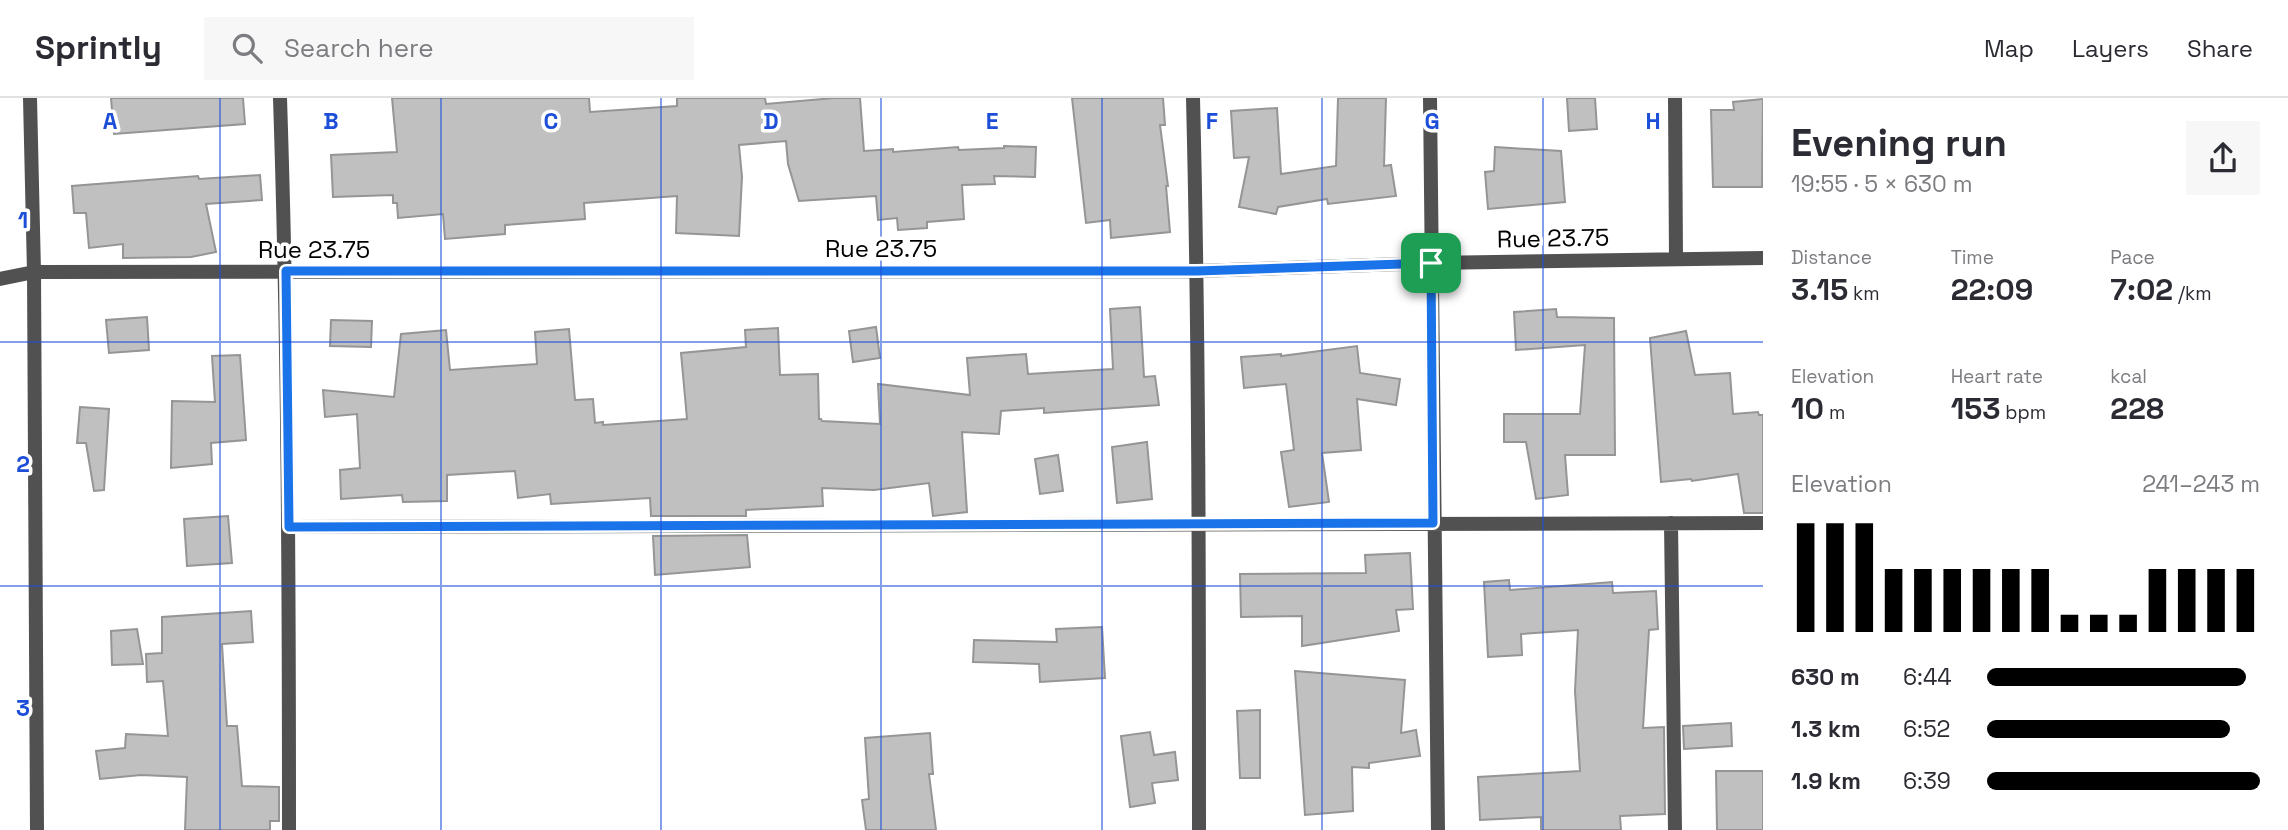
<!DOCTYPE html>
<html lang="en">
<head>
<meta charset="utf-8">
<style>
	body { margin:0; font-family:"Space Grotesk",sans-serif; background:#f7f7f7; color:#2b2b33; height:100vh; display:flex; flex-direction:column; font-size:26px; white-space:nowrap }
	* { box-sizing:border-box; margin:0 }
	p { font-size:23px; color:#7c7c81 }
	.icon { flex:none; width:38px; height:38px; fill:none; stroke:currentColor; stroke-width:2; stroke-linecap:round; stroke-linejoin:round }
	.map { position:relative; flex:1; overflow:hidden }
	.side { display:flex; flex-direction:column; background:#fff; width:525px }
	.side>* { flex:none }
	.pin { position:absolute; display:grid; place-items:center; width:60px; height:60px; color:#fff; margin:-30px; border-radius:14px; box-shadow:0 4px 10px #0006 }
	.round { display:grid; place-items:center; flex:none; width:74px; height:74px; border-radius:0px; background:#f7f7f7 }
	.summary { display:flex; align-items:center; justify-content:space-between; height:119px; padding:0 28px }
	h1 { font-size:38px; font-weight:700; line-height:52px }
	.metrics { display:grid; grid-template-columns:repeat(3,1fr); gap:10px; height:119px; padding:7px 28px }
	.metrics div { display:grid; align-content:center }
	.metrics b { font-size:30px; font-weight:700 }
	.metrics small { font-size:19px; font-weight:400 }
	.metrics p { font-size:19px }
	.chart { height:196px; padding:14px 28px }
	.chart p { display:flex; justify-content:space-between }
	.chart svg { width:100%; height:126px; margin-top:7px; stroke:#000; stroke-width:6 }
	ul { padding:0 28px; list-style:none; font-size:23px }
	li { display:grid; grid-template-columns:112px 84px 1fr; align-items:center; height:52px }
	li i { height:18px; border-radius:9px; background:#000 }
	header { display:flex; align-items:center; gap:42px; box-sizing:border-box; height:98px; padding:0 35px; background:#fff; border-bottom:2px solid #e1e1e2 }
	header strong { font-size:33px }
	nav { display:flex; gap:38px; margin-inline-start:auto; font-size:24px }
	.search { width:490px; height:63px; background:#f7f7f7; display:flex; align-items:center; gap:18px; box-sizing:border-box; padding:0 24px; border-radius:0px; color:#7c7c81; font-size:26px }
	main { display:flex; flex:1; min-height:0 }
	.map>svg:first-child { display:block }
	.building { fill:#c0c0c0; stroke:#959595; stroke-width:2 }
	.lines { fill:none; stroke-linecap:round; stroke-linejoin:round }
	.minor { stroke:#515151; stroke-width:14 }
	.route-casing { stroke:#fff; stroke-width:14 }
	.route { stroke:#1a73e8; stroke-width:9 }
	.grid { fill:none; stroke:#1d4ed8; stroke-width:2; stroke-opacity:0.55 }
	.labels { text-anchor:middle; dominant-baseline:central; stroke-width:7; stroke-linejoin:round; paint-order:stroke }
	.street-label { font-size:24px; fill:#000; stroke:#fff }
	.grid-label { font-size:23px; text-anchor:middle; font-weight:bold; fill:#1d4ed8; stroke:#fff; stroke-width:7; stroke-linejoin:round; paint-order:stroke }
</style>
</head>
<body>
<header>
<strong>Sprintly</strong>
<div class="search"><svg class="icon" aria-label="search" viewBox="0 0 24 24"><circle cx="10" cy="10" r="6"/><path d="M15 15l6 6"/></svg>Search here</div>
<nav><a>Map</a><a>Layers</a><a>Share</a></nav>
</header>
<main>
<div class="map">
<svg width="1763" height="732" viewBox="0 0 1763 732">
	<rect width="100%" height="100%" fill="#fff"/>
	<!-- building -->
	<path class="building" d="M111 0H243L245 26 114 36Z
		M392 0H589L590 14 677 8V0H765L766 6 834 0H860L864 53 893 51V54L958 49 959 52 1004 50V48L1036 49 1035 79 994 78 995 86 962 87 964 121 927 124V130L898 132 897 120 878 122 876 98 799 103 788 66 786 43 739 47 742 79 739 138 676 135 677 98 584 105 585 121 505 127V136L445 141 443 116 398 120 397 105H393V97L333 99 331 57 397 54Z
		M1072 0H1163L1165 27H1160L1168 88H1166L1170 134 1111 140 1110 122 1086 125Z
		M1338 0H1386L1384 68 1391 67 1396 98 1328 106 1327 101 1278 109 1276 116 1239 109 1249 59 1234 60 1231 13 1277 10 1281 76 1336 68Z
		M1567 0H1595L1597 31 1569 33Z
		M1763 1 1762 89H1713L1711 12H1734L1733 4Z
		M1495 49 1561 53 1565 104 1488 111 1485 74 1494 73Z
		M260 77 262 102 206 106 216 154 191 159 123 160V146L89 150 86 115H74L72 88 198 78 199 81Z
		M1140 209 1144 279 1155 278 1159 307 1044 315V310L1001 313 999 336 962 334 967 414 933 418 929 385 874 392 822 390 823 408 746 412V418H651L650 400 551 406 550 396 518 400 515 373 447 377V403L403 404 402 397 341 401 340 372 360 370 357 316 325 319 323 292 394 299 401 236 446 232 450 272 537 266 535 234 569 231 575 302 593 301 595 325 603 324V327L687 321 681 255 746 249 745 232 778 230 780 277 818 276 819 321H821L822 323 880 326 878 286 970 297 967 260 1026 256 1028 276 1113 271 1110 211Z
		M1556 211 1557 219 1614 220 1615 357H1565L1568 397 1536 401 1526 344H1504V316H1580L1585 247 1516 252 1514 214Z
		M147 219 149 252 109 255 106 222Z
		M331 222 372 223 371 249 330 248Z
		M876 229 880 260 853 264 849 233Z
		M1686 233 1695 277 1730 275 1733 316 1758 314 1759 317H1763V415H1744L1738 376 1692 383 1691 381 1661 384 1650 240Z
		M1357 248 1360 275 1400 281 1396 307 1357 301 1361 352 1322 355 1329 404 1289 409 1281 354 1294 352 1286 286 1244 290 1241 259 1281 256V258Z
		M240 257 246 342 211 345 212 366 171 370 172 303 215 304 212 258Z
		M80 309 109 311 104 392 94 393 86 345H77Z
		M1147 344 1152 401 1117 405 1112 349Z
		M1058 357 1063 393 1040 396 1035 361Z
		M228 418 232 465 187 468 184 421Z
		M747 437 750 469 655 477 653 438Z
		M1410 455 1413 511 1396 512 1399 533 1302 548V518L1241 519 1240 476 1366 475 1365 457Z
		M1509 482 1510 492 1612 484 1613 495 1656 493 1658 531 1649 532 1643 630 1664 629 1665 716 1620 718 1621 732H1541V719L1480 722 1478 679 1580 673 1575 593 1578 532 1521 536 1522 557 1488 559 1484 484Z
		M251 513 253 544 222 546 227 628H237L242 688 279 689V723H270V732H185L187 679 141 677 100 681 96 653 125 650 126 636 168 638 163 583 147 584 146 556 162 555V519Z
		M1102 529 1105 580 1040 584 1039 566 973 564 974 542 1057 544 1056 531Z
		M137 531 143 566 112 567 111 533Z
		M1295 573 1405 582 1401 635 1416 632 1420 658 1369 665V670L1352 669 1353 713 1305 717Z
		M1260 612V680H1240L1237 613Z
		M1731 625 1732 648 1684 651 1683 628Z
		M1150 634 1154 657 1175 654 1178 682 1152 685 1155 705 1130 709 1121 638Z
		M930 635 933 676H929L936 732H866L862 702 869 701 865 640Z
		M1716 673H1763V732H1717Z"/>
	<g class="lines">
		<!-- minor -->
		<path class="minor" d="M30 0 34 174 37 732
			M280 0C288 244 289 488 289 732
			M1193 0C1199 244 1199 488 1199 732
			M1430 0 1438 732
			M1675 0 1676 161
			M0 181 34 174 1197 173 1431 165 1763 160
			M1671 425 1675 732
			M289 429 1763 425"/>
	</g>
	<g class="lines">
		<!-- route casing -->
		<g class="route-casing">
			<path id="route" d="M1431 165 1433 425 289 429 286 173H1197Z"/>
		</g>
		<!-- route -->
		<use href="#route" class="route"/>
	</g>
	<!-- grid -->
	<path class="grid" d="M220 0V732M441 0V732M661 0V732M881 0V732M1102 0V732M1322 0V732M1543 0V732M0 244H1763M0 488H1763"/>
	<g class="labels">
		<!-- street labels -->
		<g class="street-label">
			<text transform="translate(1553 140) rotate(-1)">Rue 23.75</text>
			<text x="881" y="150">Rue 23.75</text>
			<text x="314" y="151">Rue 23.75</text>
		</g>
	</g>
	<g class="grid-label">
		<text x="110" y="31">A</text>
		<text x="331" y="31">B</text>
		<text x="551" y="31">C</text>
		<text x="771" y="31">D</text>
		<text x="992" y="31">E</text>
		<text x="1212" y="31">F</text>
		<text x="1432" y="31">G</text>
		<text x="1653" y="31">H</text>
		<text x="23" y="130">1</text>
		<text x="23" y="374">2</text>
		<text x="23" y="618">3</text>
	</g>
</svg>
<div class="pin" style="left:1431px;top:165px;background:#1e9e55"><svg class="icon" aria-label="arrive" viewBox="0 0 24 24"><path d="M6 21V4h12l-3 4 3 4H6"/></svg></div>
</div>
<section class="side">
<div class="summary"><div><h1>Evening run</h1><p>19:55 · 5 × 630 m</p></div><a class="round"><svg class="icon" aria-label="share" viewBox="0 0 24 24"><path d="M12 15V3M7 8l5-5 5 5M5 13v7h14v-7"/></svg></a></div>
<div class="metrics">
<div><p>Distance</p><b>3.15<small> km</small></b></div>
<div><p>Time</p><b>22:09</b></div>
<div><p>Pace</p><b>7:02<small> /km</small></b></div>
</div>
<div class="metrics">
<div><p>Elevation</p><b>10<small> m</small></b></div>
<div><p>Heart rate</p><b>153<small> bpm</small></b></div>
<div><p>kcal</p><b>228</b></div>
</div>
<div class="chart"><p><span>Elevation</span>241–243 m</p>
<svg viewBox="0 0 160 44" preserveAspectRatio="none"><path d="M5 44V6M15 44V6M25 44V6M35 44V22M45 44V22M55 44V22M65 44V22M75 44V22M85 44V22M95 44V38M105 44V38M115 44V38M125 44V22M135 44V22M145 44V22M155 44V22"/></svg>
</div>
<ul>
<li><b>630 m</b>6:44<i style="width:95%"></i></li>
<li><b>1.3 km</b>6:52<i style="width:89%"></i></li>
<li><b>1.9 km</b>6:39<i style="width:100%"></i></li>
</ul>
</section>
</main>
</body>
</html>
